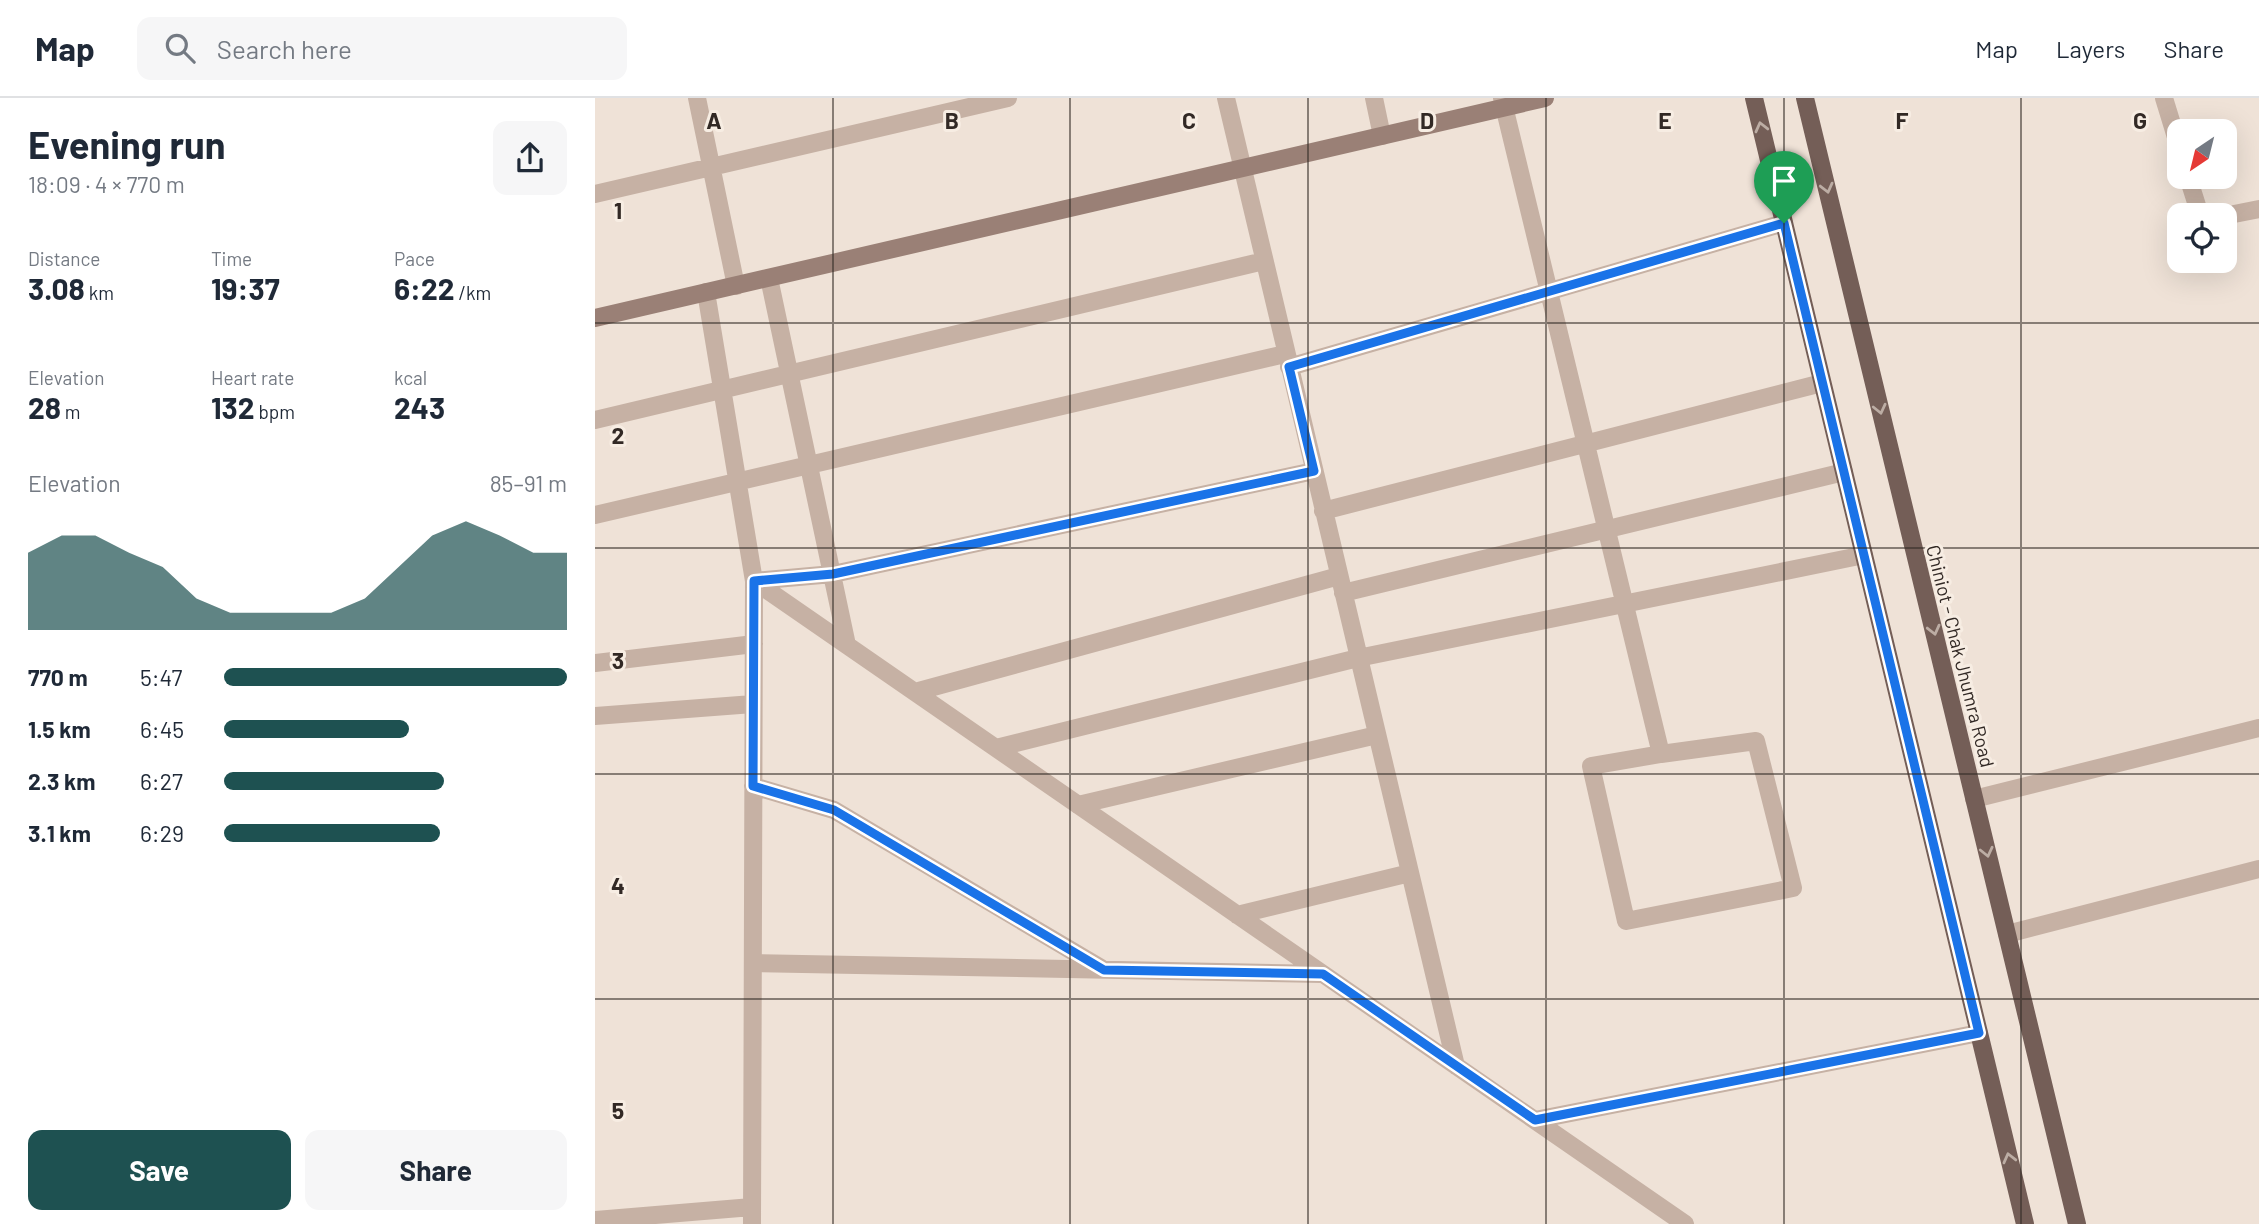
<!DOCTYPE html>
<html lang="en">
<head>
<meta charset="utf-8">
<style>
	body { margin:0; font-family:Barlow,sans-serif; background:#f6f6f7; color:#1f2937; height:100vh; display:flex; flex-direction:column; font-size:26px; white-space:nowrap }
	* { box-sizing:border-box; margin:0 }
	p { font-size:23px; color:#747a83 }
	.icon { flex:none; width:38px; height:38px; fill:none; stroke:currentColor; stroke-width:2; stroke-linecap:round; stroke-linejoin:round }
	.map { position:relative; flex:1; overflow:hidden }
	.sheet { display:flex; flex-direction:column; background:#fff; width:595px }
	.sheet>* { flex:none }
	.needle { width:46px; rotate:215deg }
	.fabs { position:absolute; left:1572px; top:21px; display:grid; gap:14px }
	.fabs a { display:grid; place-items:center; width:70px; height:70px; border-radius:14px; background:#fff; box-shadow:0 7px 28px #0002; font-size:35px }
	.pin { position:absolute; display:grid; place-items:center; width:60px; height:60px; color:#fff; margin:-72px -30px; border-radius:50% 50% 50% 0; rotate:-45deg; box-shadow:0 0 7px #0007 }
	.pin .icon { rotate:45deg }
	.round { display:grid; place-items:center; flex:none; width:74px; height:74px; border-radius:14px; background:#f6f6f7 }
	.head { display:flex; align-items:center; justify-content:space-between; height:119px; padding:0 28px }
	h1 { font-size:38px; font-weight:700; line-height:52px }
	.figures { display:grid; grid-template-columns:repeat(3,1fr); gap:10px; height:119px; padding:7px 28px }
	.figures div { display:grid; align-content:center }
	.figures b { font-size:30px; font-weight:700 }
	.figures small { font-size:19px; font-weight:400 }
	.figures p { font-size:19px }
	.chart { height:196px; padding:14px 28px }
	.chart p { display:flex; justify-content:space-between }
	.chart svg { width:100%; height:126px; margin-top:7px; fill:#1e5151; opacity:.7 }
	.primary-button { display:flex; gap:14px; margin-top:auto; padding:14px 28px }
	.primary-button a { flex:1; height:80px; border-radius:14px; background:#1e5151; color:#fff; font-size:28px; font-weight:700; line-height:80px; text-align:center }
	.primary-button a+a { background:#f6f6f7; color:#1f2937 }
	ul { padding:0 28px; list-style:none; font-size:23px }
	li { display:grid; grid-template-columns:112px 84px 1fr; align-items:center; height:52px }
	li i { height:18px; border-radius:9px; background:#1e5151 }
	header { display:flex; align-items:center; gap:42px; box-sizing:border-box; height:98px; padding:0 35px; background:#fff; border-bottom:2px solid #e0e1e3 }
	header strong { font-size:33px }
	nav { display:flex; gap:38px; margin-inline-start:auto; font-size:24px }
	.search { width:490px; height:63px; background:#f6f6f7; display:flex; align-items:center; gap:18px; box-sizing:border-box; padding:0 24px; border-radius:14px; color:#747a83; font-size:26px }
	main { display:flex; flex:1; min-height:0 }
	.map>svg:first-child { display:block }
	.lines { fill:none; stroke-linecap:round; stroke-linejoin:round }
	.street { stroke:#c6b1a4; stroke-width:18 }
	.secondary { stroke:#9a8076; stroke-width:18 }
	.primary { stroke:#745e57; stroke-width:18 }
	.oneway { stroke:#bcada4 }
	.route-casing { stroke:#fff; stroke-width:14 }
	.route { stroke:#1a73e8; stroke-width:9 }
	.grid { fill:none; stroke:#322925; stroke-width:2; stroke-opacity:0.55 }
	.labels { text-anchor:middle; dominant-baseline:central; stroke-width:6; stroke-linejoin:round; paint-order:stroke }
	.street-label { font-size:19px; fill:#322925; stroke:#f7ede3 }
	.grid-label { font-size:23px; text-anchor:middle; font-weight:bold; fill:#322925; stroke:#f7ede3; stroke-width:6; stroke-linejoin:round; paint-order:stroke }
</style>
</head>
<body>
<header>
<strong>Map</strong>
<div class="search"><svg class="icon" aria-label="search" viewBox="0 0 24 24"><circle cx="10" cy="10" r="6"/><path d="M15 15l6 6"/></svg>Search here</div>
<nav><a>Map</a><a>Layers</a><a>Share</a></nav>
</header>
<main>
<section class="sheet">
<div class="head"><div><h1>Evening run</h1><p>18:09 · 4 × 770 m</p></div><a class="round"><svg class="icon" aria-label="share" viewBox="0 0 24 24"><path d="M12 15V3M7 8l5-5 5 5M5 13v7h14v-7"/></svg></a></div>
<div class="figures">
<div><p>Distance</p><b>3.08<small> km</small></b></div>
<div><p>Time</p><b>19:37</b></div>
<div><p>Pace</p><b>6:22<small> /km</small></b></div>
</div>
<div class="figures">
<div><p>Elevation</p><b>28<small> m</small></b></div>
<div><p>Heart rate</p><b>132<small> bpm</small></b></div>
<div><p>kcal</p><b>243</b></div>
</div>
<div class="chart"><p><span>Elevation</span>85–91 m</p>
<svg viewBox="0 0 160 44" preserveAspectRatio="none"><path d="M0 44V17L10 11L20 11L30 17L40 22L50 33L60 38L70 38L80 38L90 38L100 33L110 22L120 11L130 6L140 11L150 17L160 17V44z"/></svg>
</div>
<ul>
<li><b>770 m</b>5:47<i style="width:100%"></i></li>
<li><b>1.5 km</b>6:45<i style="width:54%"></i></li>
<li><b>2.3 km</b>6:27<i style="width:64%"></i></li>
<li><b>3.1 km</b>6:29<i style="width:63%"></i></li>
</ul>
<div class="primary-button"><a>Save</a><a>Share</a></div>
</section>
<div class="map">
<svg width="1664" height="1126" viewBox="0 0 1664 1126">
	<rect width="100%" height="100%" fill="#efe2d7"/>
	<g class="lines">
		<!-- street -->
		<path class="street" d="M102 0 141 188
			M631 0 861 968
			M779 0 787 38
			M907 0 1066 656 996 668 1031 823 1198 790 1161 643 1066 656
			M1569 0 1584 49
			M1593 79 1605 117
			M0 96 413 0
			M1629 118 1664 111
			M174 180 252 547
			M111 194 159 483 1090 1126
			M694 269 1189 125
			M0 322 669 163
			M728 413 1227 285
			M0 417 690 256
			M748 495 1249 374
			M0 565 159 546
			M320 594 744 478
			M0 618 158 606
			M401 650 763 560 1269 457
			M158 688 239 712 506 870
			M1379 701 1664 630
			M483 707 782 637
			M642 817 815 775
			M1412 836 1664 771
			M158 865 728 876
			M940 1022 1384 935
			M0 1122 157 1109
			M157 1126 159 483 238 476 719 373"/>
		<!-- secondary -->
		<path class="secondary" d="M0 220 950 0"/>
		<!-- primary -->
		<path class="primary" d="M1159 0 1430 1126
			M1210 0 1482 1126"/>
	</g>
	<!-- one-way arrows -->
	<defs><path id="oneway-chevron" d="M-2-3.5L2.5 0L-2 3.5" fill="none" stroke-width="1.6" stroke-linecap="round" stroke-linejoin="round" transform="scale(1.75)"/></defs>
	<g class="oneway">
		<use href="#oneway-chevron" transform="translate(1166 29) rotate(-104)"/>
		<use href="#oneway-chevron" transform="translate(1232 90) rotate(76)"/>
		<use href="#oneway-chevron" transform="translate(1285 311) rotate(77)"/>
		<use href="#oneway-chevron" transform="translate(1339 532) rotate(76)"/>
		<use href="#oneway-chevron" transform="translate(1392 754) rotate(77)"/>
		<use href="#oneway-chevron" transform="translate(1414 1060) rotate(-104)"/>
	</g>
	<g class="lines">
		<!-- route casing -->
		<g class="route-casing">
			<path id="route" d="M1189 125 1384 935 940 1022 728 876 509 872 239 712 158 688 159 483 238 476 719 373 694 269Z"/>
		</g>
		<!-- route -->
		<use href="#route" class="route"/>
	</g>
	<!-- grid -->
	<path class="grid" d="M238 0V1126M475 0V1126M713 0V1126M951 0V1126M1189 0V1126M1426 0V1126M0 225H1664M0 450H1664M0 676H1664M0 901H1664"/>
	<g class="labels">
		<!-- street labels -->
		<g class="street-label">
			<text transform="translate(1366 558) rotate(76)">Chiniot - Chak Jhumra Road</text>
		</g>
	</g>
	<g class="grid-label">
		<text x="119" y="31">A</text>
		<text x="357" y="31">B</text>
		<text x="594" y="31">C</text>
		<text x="832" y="31">D</text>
		<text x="1070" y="31">E</text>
		<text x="1307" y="31">F</text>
		<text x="1545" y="31">G</text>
		<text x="23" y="121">1</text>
		<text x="23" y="346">2</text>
		<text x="23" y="571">3</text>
		<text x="23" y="796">4</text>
		<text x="23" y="1021">5</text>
	</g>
</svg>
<div class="fabs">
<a><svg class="needle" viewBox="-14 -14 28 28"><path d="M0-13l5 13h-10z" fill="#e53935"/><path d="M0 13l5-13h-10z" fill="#747a83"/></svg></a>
<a><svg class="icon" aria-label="locate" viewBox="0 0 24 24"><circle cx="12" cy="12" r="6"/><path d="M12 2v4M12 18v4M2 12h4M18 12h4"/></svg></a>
</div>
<div class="pin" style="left:1189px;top:125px;background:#1e9e55"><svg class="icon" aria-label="arrive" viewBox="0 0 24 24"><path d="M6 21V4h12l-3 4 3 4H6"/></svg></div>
</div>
</main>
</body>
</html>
